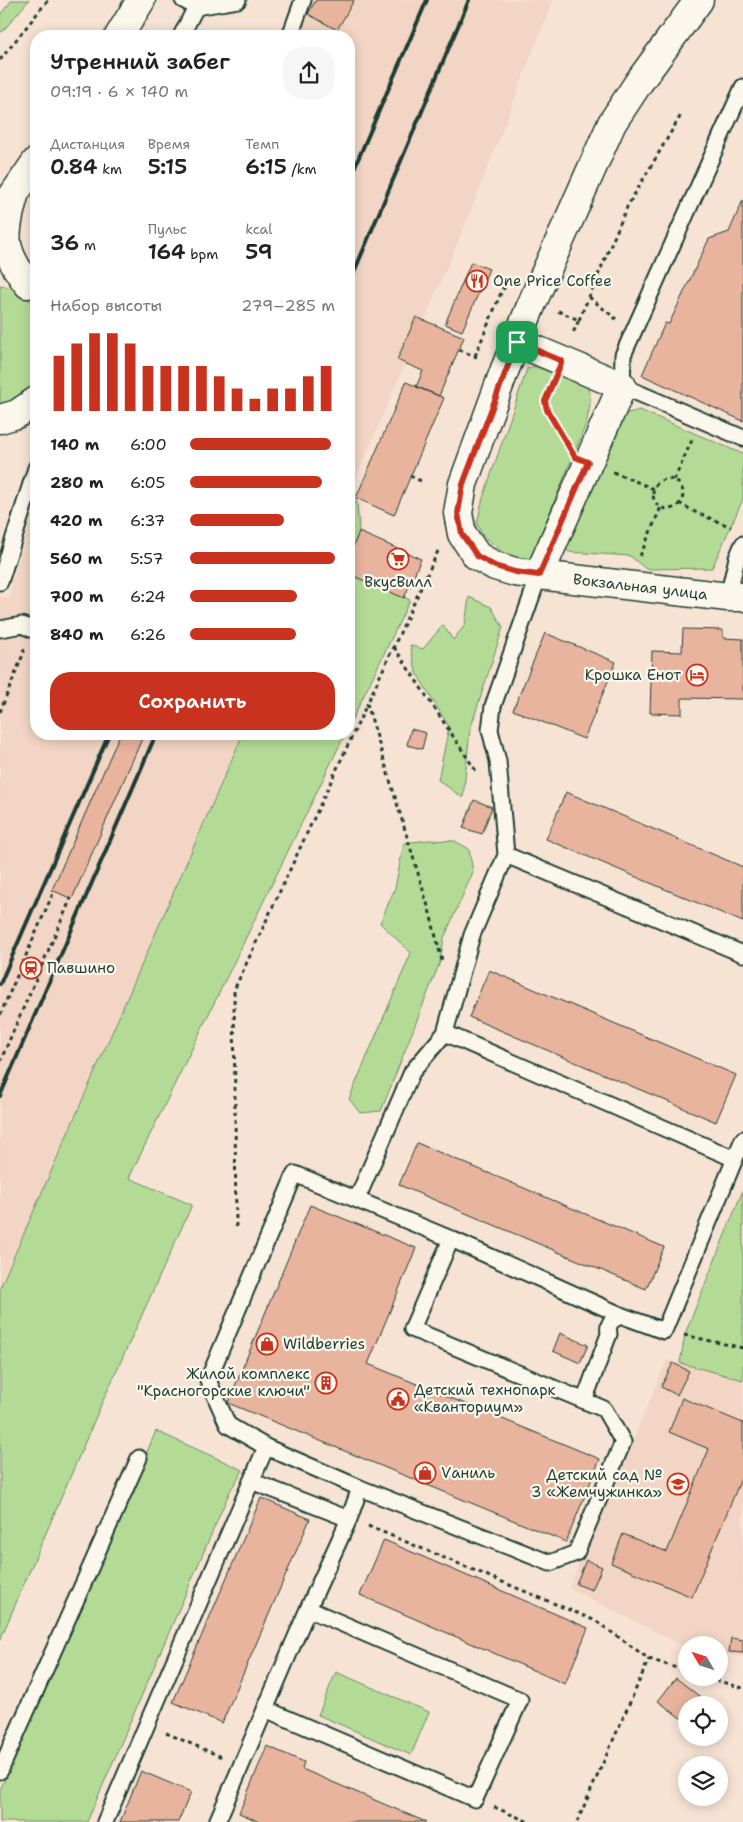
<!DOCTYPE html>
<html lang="ru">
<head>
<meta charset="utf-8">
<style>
	body { margin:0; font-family:"Shantell Sans",sans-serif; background:#f6f6f6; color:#222; height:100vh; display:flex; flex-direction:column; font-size:19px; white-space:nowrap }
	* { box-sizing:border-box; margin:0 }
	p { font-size:16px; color:#767676 }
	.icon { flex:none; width:28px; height:28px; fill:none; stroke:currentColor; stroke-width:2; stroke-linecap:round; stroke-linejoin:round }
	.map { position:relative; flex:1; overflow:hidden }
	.panel { position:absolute; left:30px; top:30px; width:325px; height:710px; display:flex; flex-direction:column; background:#fff; border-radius:20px; box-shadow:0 2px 12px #0003 }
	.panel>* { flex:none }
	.needle { width:32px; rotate:308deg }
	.controls { position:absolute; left:678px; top:1636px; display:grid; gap:10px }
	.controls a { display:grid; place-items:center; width:50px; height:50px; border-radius:50%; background:#fff; box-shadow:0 2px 12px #0003; font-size:25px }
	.pin { position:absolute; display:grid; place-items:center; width:42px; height:42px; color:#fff; margin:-21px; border-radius:10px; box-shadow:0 2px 8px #0006 }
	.round { display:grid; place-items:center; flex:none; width:52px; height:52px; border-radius:20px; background:#f6f6f6 }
	.summary { display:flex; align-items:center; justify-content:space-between; height:85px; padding:0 20px }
	h1 { font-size:22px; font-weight:600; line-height:38px }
	.stats { display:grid; grid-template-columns:repeat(3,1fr); gap:8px; height:85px; padding:5px 20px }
	.stats div { display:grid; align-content:center }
	.stats b { font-size:21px; font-weight:600 }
	.stats small { font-size:14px; font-weight:400 }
	.stats p { font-size:14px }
	.chart { height:140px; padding:10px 20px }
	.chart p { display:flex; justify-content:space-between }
	.chart svg { width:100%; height:90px; margin-top:5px; stroke:#c8321e; stroke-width:6 }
	.cta { display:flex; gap:10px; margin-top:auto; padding:10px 20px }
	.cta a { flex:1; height:58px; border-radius:20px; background:#c8321e; color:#fff; font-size:20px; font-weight:600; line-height:58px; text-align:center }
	ul { padding:0 20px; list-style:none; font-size:16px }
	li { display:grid; grid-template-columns:80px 60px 1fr; align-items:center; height:38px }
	li i { height:12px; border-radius:6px; background:#c8321e }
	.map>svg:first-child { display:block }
	.built { fill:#f2d5c4 }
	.green { fill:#b4db96; stroke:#6a8c65 }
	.building { fill:#e9b49d; stroke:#1f3d34 }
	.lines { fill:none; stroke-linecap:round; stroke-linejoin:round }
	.lane-casing { stroke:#1f3d34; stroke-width:19 }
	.street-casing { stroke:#1f3d34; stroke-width:31 }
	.secondary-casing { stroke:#1f3d34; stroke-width:31 }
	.path { stroke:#1f3d34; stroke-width:3; stroke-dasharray:4 4; stroke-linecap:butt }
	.lane { stroke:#fbf7ec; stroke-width:15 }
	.street { stroke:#fbf7ec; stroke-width:28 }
	.secondary { stroke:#fbf7ec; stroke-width:28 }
	.rail { stroke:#1f3d34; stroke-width:4 }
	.route-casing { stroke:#fff; stroke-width:10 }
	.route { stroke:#c8321e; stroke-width:6 }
	.labels { text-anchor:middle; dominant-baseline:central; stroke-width:4.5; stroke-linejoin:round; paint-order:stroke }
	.poi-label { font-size:15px; fill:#1f3d34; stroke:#fbf7ec; text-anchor:start }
	.street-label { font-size:15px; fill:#1f3d34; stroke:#fbf7ec }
</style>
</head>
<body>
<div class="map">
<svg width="743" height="1822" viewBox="0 0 743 1822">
	<rect width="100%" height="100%" fill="#f6e3d4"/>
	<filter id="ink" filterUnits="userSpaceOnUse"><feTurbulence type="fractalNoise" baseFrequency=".02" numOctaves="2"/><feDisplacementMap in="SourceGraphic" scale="10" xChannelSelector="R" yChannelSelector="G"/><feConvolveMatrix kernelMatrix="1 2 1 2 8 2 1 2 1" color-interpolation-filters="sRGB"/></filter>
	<g filter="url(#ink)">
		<!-- built -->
		<path class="built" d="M296 0H553L466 223 349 494V36H285Z
			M36 505V734H243L0 1288V596L10 598 12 582Z
			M667 1360 743 1380V1657L719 1653V1645H686V1647L569 1588Z"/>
		<!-- green -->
		<path class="green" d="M12 0H29L2 32 0 31V15Z
			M0 285C15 287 26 297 36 307V384C26 395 15 403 0 406Z
			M534 366 587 386C593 399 589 410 586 424L532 556 522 563 506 555 482 535 477 523 483 498 527 369Z
			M640 410 743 454V499L712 568 646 569 630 556 570 552 563 549 620 415Z
			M349 498 357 502 359 532 349 556Z
			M349 574 410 600 349 726Z
			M469 597 491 607 503 627 470 730 463 798 438 780 449 727 416 672 410 645 423 649 443 625 453 640 465 625Z
			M243 734H345L129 1178 192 1205 101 1405 0 1640V1288Z
			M428 840 455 841 469 849 473 872 444 938 440 962 381 1111 360 1113 349 1099 411 953 380 923 395 888 404 843Z
			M743 1190V1380L680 1363 685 1334Z
			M156 1431 243 1470 230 1491 87 1822H0V1790Z
			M336 1672 429 1712 411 1755 318 1715Z"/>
		<!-- building -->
		<path class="building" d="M316 0H354L337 30 308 14Z
			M743 200V421L642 375 665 323 669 324 709 239 729 232Z
			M471 262 489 269 462 331 445 324Z
			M416 317 464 337 439 396 416 387 423 371 397 360Z
			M406 382 444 398 394 515 356 498Z
			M359 532 421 559 404 598 349 574V556Z
			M683 629 723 630V638L743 639V699L682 698V714L650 713 652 651 682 652Z
			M545 633 616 662 584 739 513 710Z
			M411 729 426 733 422 749 407 745Z
			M120 734H144L72 899 52 890Z
			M566 792 743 867V922L546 839Z
			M474 800 492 807 482 834 463 828Z
			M489 970 736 1075 716 1122 469 1017Z
			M417 1143 664 1247 646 1289 399 1185Z
			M310 1205 416 1248 368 1364 600 1459 566 1542 228 1403Z
			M560 1333 588 1345 580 1363 553 1351Z
			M673 1363 689 1371 677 1395 661 1387Z
			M682 1398 743 1423V1474L692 1597 611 1563 623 1534 667 1552 709 1449 669 1432Z
			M261 1498 310 1519 222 1723 173 1702Z
			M384 1540 588 1628 565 1684 360 1595Z
			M586 1560 602 1567 592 1590 576 1584Z
			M731 1638 743 1640V1653L729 1652Z
			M676 1678 708 1703 707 1705H686V1722L658 1701Z
			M267 1746 304 1762 302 1769 426 1822H260L239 1813Z
			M141 1771 191 1792 178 1822H120Z"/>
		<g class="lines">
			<!-- lane casing -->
			<g class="lane-casing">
				<path id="lane" d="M196 7 238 0
					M181 36 196 7 183 0
					M290 36 303 0
					M743 87 623 355 622 386 743 438
					M0 582 36 468
					M728 597 737 558 743 544
					M0 629 22 625 36 631
					M506 855 743 954
					M445 1033 735 1159
					M357 1199 412 1072 445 1033 472 935 506 855 498 761 490 730 493 706 539 575
					M451 1239 412 1329 604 1409 623 1442 576 1553 550 1563 360 1488 266 1447 228 1425 208 1380 295 1174 451 1239 623 1316 664 1331 743 1139
					M584 1401 609 1334C607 1322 612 1319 623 1316
					M251 1481 349 1519
					M265 1709 475 1799 520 1700 308 1609
					M0 1771 139 1458
					M105 1822 266 1447
					M217 1822 308 1609 349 1519 360 1488"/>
			</g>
			<!-- street casing -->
			<g class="street-casing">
				<path id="street" d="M517 342 622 386 539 575 515 572 495 566 477 556 462 534 458 513 463 484 505 369 533 301 612 123 639 82 699 0"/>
			</g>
			<!-- secondary casing -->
			<g class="secondary-casing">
				<g id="secondary">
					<path d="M119 36 141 0"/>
					<path d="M14 196C3 235 1 250 28 284"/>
					<path d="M3 210 36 162"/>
					<path d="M0 419 17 414 36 401"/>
					<path id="s1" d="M539 575 728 597H743"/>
				</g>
			</g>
			<!-- path -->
			<path class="path" d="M0 60 48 0
				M589 297 616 319
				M558 311 579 320 572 335
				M579 320 627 207 681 115
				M459 350 477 357
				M475 356 503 288 507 290
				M552 385 545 401 547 410 566 442
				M613 472 654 489
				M410 476 421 481
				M653 494a15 15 0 1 1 30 0a15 15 0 1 1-30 0Z
				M674 480 692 440
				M679 503 695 512 731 527
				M438 551 367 704 430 913 442 961
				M640 556 661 507
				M394 647 476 771
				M0 712 24 652 23 649
				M0 1015 54 891
				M0 1062 71 898
				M236 1227 234 990 367 704
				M684 1335 743 1348
				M368 1526 596 1621 649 1659 686 1671
				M708 1678 743 1688
				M166 1733 222 1757
				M494 1807 529 1822
				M577 1822 649 1659"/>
			<!-- lane -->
			<use href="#lane" class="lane"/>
			<!-- street -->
			<use href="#street" class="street"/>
			<!-- secondary -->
			<use href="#secondary" class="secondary"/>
			<!-- rail -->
			<path class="rail" d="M349 180 427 0
				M349 284 469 0
				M0 984 109 734
				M0 1096 156 734"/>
		</g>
	</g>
	<g class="lines" filter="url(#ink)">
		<!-- route casing -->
		<g class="route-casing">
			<path id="route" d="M517 342 562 361 545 401 547 410 575 457 588 462 539 575 515 572 495 566 477 556 462 534 458 513 463 484Z"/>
		</g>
		<!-- route -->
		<use href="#route" class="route"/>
	</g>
	<!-- icons -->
	<defs>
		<g id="restaurant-ring" transform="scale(1.125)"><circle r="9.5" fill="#fbf7ec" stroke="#c8321e" stroke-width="1.5"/><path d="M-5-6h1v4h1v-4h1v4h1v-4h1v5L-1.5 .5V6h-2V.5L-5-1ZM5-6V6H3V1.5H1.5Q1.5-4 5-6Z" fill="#c8321e"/></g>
		<g id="supermarket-ring" transform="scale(1.125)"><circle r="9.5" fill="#fbf7ec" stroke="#c8321e" stroke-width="1.5"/><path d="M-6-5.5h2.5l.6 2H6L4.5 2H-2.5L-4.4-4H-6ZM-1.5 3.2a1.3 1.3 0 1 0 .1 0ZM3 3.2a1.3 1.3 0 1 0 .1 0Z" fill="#c8321e"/></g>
		<g id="hotel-ring" transform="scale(1.125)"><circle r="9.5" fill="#fbf7ec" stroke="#c8321e" stroke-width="1.5"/><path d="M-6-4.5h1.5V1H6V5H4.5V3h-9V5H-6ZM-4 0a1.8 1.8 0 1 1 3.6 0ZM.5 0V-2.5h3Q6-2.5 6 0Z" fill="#c8321e"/></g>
		<g id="station-ring" transform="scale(1.125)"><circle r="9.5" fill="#fbf7ec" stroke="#c8321e" stroke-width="1.5"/><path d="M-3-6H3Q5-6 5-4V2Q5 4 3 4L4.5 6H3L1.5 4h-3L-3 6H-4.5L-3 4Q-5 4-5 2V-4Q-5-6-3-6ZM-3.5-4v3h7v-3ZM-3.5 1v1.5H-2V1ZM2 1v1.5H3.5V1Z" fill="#c8321e"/></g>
		<g id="shop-ring" transform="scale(1.125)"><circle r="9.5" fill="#fbf7ec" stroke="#c8321e" stroke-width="1.5"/><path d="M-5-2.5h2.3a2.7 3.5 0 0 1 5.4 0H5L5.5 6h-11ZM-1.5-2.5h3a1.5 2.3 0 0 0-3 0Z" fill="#c8321e"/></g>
		<g id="building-ring" transform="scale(1.125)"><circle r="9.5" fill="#fbf7ec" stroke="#c8321e" stroke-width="1.5"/><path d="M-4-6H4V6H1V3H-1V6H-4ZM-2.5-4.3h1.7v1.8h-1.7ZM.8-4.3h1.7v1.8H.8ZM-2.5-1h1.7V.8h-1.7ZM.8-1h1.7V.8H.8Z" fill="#c8321e"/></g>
		<g id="civic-ring" transform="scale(1.125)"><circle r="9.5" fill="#fbf7ec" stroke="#c8321e" stroke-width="1.5"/><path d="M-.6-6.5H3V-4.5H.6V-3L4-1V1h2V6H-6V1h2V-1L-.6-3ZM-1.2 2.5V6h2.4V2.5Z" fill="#c8321e"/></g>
		<g id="school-ring" transform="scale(1.125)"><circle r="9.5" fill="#fbf7ec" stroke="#c8321e" stroke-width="1.5"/><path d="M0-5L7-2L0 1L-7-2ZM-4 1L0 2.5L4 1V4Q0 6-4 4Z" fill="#c8321e"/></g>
	</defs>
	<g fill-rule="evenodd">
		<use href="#restaurant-ring" x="477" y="281"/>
		<use href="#supermarket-ring" x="398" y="559"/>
		<use href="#hotel-ring" x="697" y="675"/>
		<use href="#station-ring" x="31" y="968"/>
		<use href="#shop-ring" x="267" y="1344"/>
		<use href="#building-ring" x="326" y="1383"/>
		<use href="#civic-ring" x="398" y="1399"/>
		<use href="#shop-ring" x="425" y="1473"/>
		<use href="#school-ring" x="678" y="1484"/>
	</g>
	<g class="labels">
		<!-- poi labels -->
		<g class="poi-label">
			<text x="493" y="281">One Price Coffee</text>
			<text x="398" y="582" text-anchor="middle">ВкусВилл</text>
			<text x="681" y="675" text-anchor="end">Крошка Енот</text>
			<text x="47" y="968">Павшино</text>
			<text x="283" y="1344">Wildberries</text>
			<text x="310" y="1374" text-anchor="end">Жилой комплекс<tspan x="310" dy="17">"Красногорские ключи"</tspan></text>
			<text x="414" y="1390">Детский технопарк<tspan x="414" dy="17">«Кванториум»</tspan></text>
			<text x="441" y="1473">Vаниль</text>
			<text x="662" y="1475" text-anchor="end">Детский сад №<tspan x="662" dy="17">3 «Жемчужинка»</tspan></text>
		</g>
		<!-- street labels -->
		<g class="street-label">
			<text stroke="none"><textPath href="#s1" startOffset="102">Вокзальная улица</textPath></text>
		</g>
	</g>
</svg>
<div class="controls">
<a><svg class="needle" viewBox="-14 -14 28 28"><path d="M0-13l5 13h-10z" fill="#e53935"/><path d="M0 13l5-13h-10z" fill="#767676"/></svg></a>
<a><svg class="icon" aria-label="locate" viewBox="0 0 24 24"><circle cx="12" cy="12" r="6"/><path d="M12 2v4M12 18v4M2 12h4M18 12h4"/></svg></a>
<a><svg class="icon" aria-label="layers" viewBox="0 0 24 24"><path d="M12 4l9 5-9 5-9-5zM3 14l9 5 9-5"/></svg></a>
</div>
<div class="pin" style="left:517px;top:342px;background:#1e9e55"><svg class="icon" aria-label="arrive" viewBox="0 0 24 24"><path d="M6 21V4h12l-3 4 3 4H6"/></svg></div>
<section class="panel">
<div class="summary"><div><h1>Утренний забег</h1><p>09:19 · 6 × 140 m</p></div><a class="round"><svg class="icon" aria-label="share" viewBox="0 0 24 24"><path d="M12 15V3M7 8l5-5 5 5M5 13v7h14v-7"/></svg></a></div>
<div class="stats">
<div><p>Дистанция</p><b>0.84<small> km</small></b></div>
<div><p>Время</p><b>5:15</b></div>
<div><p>Темп</p><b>6:15<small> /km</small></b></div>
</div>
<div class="stats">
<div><b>36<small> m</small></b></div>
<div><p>Пульс</p><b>164<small> bpm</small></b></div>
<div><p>kcal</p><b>59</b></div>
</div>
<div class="chart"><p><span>Набор высоты</span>279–285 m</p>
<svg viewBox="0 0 160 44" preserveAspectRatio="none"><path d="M5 44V17M15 44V11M25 44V6M35 44V6M45 44V11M55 44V22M65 44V22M75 44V22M85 44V22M95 44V27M105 44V33M115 44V38M125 44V33M135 44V33M145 44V27M155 44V22"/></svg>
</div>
<ul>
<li><b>140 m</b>6:00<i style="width:97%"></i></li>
<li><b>280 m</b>6:05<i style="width:91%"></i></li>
<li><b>420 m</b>6:37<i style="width:65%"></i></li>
<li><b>560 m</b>5:57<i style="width:100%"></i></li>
<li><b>700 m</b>6:24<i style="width:74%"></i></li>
<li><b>840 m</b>6:26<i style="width:73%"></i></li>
</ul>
<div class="cta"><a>Сохранить</a></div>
</section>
</div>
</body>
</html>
